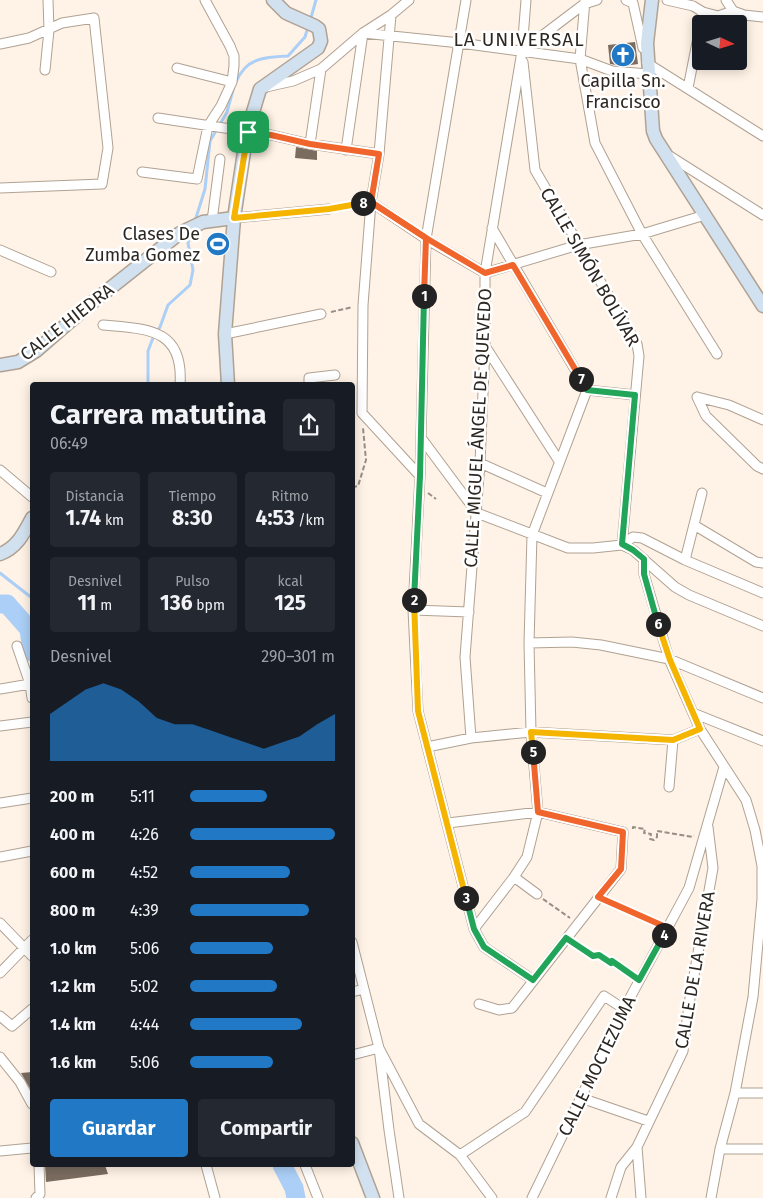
<!DOCTYPE html>
<html lang="es">
<head>
<meta charset="utf-8">
<style>
	body { margin:0; font-family:"Fira Sans",sans-serif; background:#242831; color:#f1f3f6; height:100vh; display:flex; flex-direction:column; font-size:19px; white-space:nowrap }
	* { box-sizing:border-box; margin:0 }
	p { font-size:16px; color:#9ea1a6 }
	.icon { flex:none; width:28px; height:28px; fill:none; stroke:currentColor; stroke-width:2; stroke-linecap:round; stroke-linejoin:round }
	.map { position:relative; flex:1; overflow:hidden }
	.sheet { position:absolute; left:30px; top:382px; width:325px; height:785px; display:flex; flex-direction:column; background:#171b24; border-radius:5px; box-shadow:0 2px 12px #0003 }
	.sheet>* { flex:none }
	.needle { width:32px; rotate:94deg }
	.controls { position:absolute; left:692px; top:15px; display:grid; gap:10px }
	.controls a { display:grid; place-items:center; width:55px; height:55px; border-radius:5px; background:#171b24; box-shadow:0 2px 12px #0003; font-size:25px }
	.pin { position:absolute; display:grid; place-items:center; width:42px; height:42px; color:#fff; margin:-21px; border-radius:10px; box-shadow:0 2px 8px #0006 }
	.km { position:absolute; width:25px; height:25px; margin:-12px; border-radius:50%; background:#222; color:#fff; font-size:14px; line-height:25px; text-align:center }
	.round { display:grid; place-items:center; flex:none; width:52px; height:52px; border-radius:5px; background:#242831 }
	.overview { display:flex; align-items:center; justify-content:space-between; height:85px; padding:0 20px }
	h1 { font-size:28px; font-weight:700; line-height:38px }
	.metrics { display:grid; grid-template-columns:repeat(3,1fr); gap:8px; height:85px; padding:5px 20px }
	.metrics div { display:grid; align-content:center; border-radius:5px; background:#242831; text-align:center }
	.metrics b { font-size:21px; font-weight:700 }
	.metrics small { font-size:14px; font-weight:400 }
	.metrics p { font-size:14px }
	.chart { height:140px; padding:10px 20px }
	.chart p { display:flex; justify-content:space-between }
	.chart svg { width:100%; height:90px; margin-top:5px; fill:#2179c6; opacity:.7 }
	.button { display:flex; gap:10px; margin-top:auto; padding:10px 20px }
	.button a { flex:1; height:58px; border-radius:5px; background:#2179c6; color:#fff; font-size:20px; font-weight:700; line-height:58px; text-align:center }
	.button a+a { background:#242831; color:#f1f3f6 }
	ul { padding:0 20px; list-style:none; font-size:16px }
	li { display:grid; grid-template-columns:80px 60px 1fr; align-items:center; height:38px }
	li i { height:12px; border-radius:6px; background:#2179c6 }
	.map>svg:first-child { display:block }
	.lines { fill:none; stroke-linecap:round; stroke-linejoin:round }
	.stream { stroke:#abcff6; stroke-width:3 }
	.river { stroke:#abcff6; stroke-width:19 }
	.building { fill:#7a6c5f }
	.street-casing { stroke:#b0a293; stroke-width:11 }
	.secondary-casing { stroke:#b0a293; stroke-width:15 }
	.path { stroke:#988e86; stroke-width:2; stroke-dasharray:5 2.5; stroke-linecap:butt }
	.street { stroke:#fff; stroke-width:9 }
	.secondary { stroke:#d2e1f0; stroke-width:12 }
	.split-1-casing { stroke:#fff; stroke-width:10 }
	.split-2-casing { stroke:#fff; stroke-width:10 }
	.split-3-casing { stroke:#fff; stroke-width:10 }
	.split-4-casing { stroke:#fff; stroke-width:10 }
	.split-5-casing { stroke:#fff; stroke-width:10 }
	.split-6-casing { stroke:#fff; stroke-width:10 }
	.split-7-casing { stroke:#fff; stroke-width:10 }
	.split-8-casing { stroke:#fff; stroke-width:10 }
	.split-9-casing { stroke:#fff; stroke-width:10 }
	.split-1 { stroke:#f0652b; stroke-width:6 }
	.split-2 { stroke:#22a559; stroke-width:6 }
	.split-3 { stroke:#f5b400; stroke-width:6 }
	.split-4 { stroke:#22a559; stroke-width:6 }
	.split-5 { stroke:#f0652b; stroke-width:6 }
	.split-6 { stroke:#f5b400; stroke-width:6 }
	.split-7 { stroke:#22a559; stroke-width:6 }
	.split-8 { stroke:#f0652b; stroke-width:6 }
	.split-9 { stroke:#f5b400; stroke-width:6 }
	.labels { text-anchor:middle; dominant-baseline:central; stroke-width:5; stroke-linejoin:round; paint-order:stroke }
	.poi-label { font-size:18px; fill:#2d2722; stroke:#fff }
	.street-label { font-size:18px; fill:#2d2722; stroke:#fff }
	.neighbourhood-label { font-size:19px; letter-spacing:1px; fill:#2d2722; stroke:#fff }
</style>
</head>
<body>
<div class="map">
<svg width="763" height="1198" viewBox="0 0 763 1198">
	<rect width="100%" height="100%" fill="#fff2e6"/>
	<g class="lines">
		<!-- stream -->
		<path class="stream" d="M310 21 316 0
			M236 82C246 58 264 57 288 56L305 37 308 27
			M195 221 205 189 210 141 227 112 233 90
			M148 385V351L153 338 160 327 168 305 190 285 193 270 188 243 191 232
			M0 573 32 598
			M29 629 32 615"/>
		<!-- river -->
		<path class="river" d="M0 604H7L29 629 32 652
			M282 1165 294 1188 296 1198"/>
	</g>
	<!-- building -->
	<path class="building" d="M635 42 638 64 624 66 610 64 608 45Z
		M296 147 317 151V160L295 158Z
		M32 1072V1092L21 1073Z
		M45 1165H105L108 1174 46 1182Z"/>
	<g class="lines">
		<!-- street casing -->
		<g class="street-casing">
			<path id="street" d="M466 0 426 239 420 476 413 610 418 711 474 929 484 947 533 980
				M585 0 580 59 595 143 642 234 717 354
				M626 0 633 3 643 48
				M667 0 693 6 703 12 718 16 733 11
				M726 0 733 11
				M733 11 744 15 763 17
				M391 15 379 154 371 202 363 305 362 413 420 476
				M0 44 29 38 62 23 94 18 108 148 102 184 0 188
				M522 51 584 4 597 0
				M523 62 535 170 637 344 639 356 622 545
				M647 63 763 136
				M177 68 232 82
				M45 70 49 30 48 0
				M266 87 293 81 321 69 363 33 391 15 409 0
				M688 88 703 12
				M158 118 271 135 310 144 379 154
				M310 144 321 69
				M346 150 363 33 460 43 580 59 612 71 648 74
				M668 155 763 215
				M142 172 197 179 208 126 221 106 232 82 234 66V56L230 46 205 0
				M371 202 426 239 485 273 578 245 642 234 705 215
				M234 218 329 209
				M212 221 220 159
				M492 228 587 390
				M0 250 51 272
				M103 325C147 329 184 328 180 385
				M225 334 321 314
				M485 346 559 461
				M309 385V378L335 375
				M587 390 635 395
				M697 397 706 416 757 466 763 469
				M697 397 729 405 763 420
				M422 439 477 513 568 548H593L622 545 633 550 675 587 689 595 763 626
				M480 463 547 493
				M0 470 32 497
				M694 525 756 562 763 563
				M622 545 633 537 642 538 685 560 763 593
				M644 559V574L669 659 700 729 746 800 755 830 762 866V899L753 997 735 1093 720 1149 711 1198
				M685 560 702 493
				M413 610 469 612
				M529 643 572 642 601 645 669 659 763 698
				M17 646 30 684 32 698
				M0 689 30 684
				M693 713 763 741
				M0 726 32 722
				M471 738 465 657 480 463 485 346V273L522 51 526 0
				M427 747 471 738 531 732 673 740 700 729
				M669 787 673 740
				M0 803 32 798
				M448 823 538 812 623 832 621 869 512 1008 499 1010 479 1004
				M0 857 32 851
				M514 877 537 894
				M0 923 32 956
				M474 929 514 877 527 857 538 812 531 732 529 643 532 535 587 390
				M352 942 379 1048 419 1124 460 1155 492 1198
				M0 973 32 940
				M352 992 364 989
				M0 1016 12 1026 32 1009
				M352 1055 379 1048 389 1130 399 1198
				M0 1057 20 1082 32 1104
				M735 1093H763
				M581 1098 648 1121
				M720 1149H763
				M0 1151 32 1148
				M460 1155 525 1112 604 996 624 1009
				M206 1165 215 1198
				M305 1165 318 1198
				M36 1198 40 1194 39 1165
				M532 1198 624 1009 689 888 724 767
				M611 1198 621 1167 637 1147
				M641 1198 637 1147 683 1051 690 998 713 868 708 827"/>
		</g>
		<!-- secondary casing -->
		<g class="secondary-casing">
			<path id="secondary" d="M652 0 647 43 653 131 656 139 763 306
				M0 365 18 362 36 351 89 305 180 233 203 222 234 218
				M228 385 225 334 234 218 247 132 260 89 318 48 321 41 319 29 315 26 286 13 273 0
				M0 554C17 548 24 533 32 518
				M352 1143 373 1198"/>
		</g>
		<!-- path -->
		<path class="path" d="M337 208 362 203
			M331 312 353 307
			M352 487 358 486 366 460 363 428
			M428 493 436 499
			M633 829V827L645 829 644 833 651 834 650 839 654 840 657 837V831L693 837 694 836
			M543 899 570 918
			M608 901 659 924
			M574 943 593 956 599 955 611 963 612 961 633 975"/>
		<!-- street -->
		<use href="#street" class="street"/>
		<!-- secondary -->
		<use href="#secondary" class="secondary"/>
	</g>
	<g class="lines">
		<!-- split-1 casing -->
		<g class="split-1-casing">
			<path id="split-1" d="M248 132 271 135 310 144 379 154 371 202 426 238 424 296"/>
		</g>
		<!-- split-2 casing -->
		<g class="split-2-casing">
			<path id="split-2" d="M414 600 420 476 424 296"/>
		</g>
		<!-- split-3 casing -->
		<g class="split-3-casing">
			<path id="split-3" d="M414 600 418 711 466 898"/>
		</g>
		<!-- split-4 casing -->
		<g class="split-4-casing">
			<path id="split-4" d="M466 898 474 929 484 947 533 980 566 938 593 956 599 955 611 963 612 961 639 980 664 935"/>
		</g>
		<!-- split-5 casing -->
		<g class="split-5-casing">
			<path id="split-5" d="M533 752 538 812 623 832 621 869 598 897 668 928 664 935"/>
		</g>
		<!-- split-6 casing -->
		<g class="split-6-casing">
			<path id="split-6" d="M533 752 531 732 673 740 700 729 670 660 658 624"/>
		</g>
		<!-- split-7 casing -->
		<g class="split-7-casing">
			<path id="split-7" d="M581 379 587 390 635 395 622 544 633 550 644 559V574L658 624"/>
		</g>
		<!-- split-8 casing -->
		<g class="split-8-casing">
			<path id="split-8" d="M363 203 371 202 426 238 485 273 513 265 581 379"/>
		</g>
		<!-- split-9 casing -->
		<g class="split-9-casing">
			<path id="split-9" d="M248 132 234 218 329 209 363 203"/>
		</g>
		<!-- split-1 -->
		<use href="#split-1" class="split-1"/>
		<!-- split-2 -->
		<use href="#split-2" class="split-2"/>
		<!-- split-3 -->
		<use href="#split-3" class="split-3"/>
		<!-- split-4 -->
		<use href="#split-4" class="split-4"/>
		<!-- split-5 -->
		<use href="#split-5" class="split-5"/>
		<!-- split-6 -->
		<use href="#split-6" class="split-6"/>
		<!-- split-7 -->
		<use href="#split-7" class="split-7"/>
		<!-- split-8 -->
		<use href="#split-8" class="split-8"/>
		<!-- split-9 -->
		<use href="#split-9" class="split-9"/>
	</g>
	<!-- icons -->
	<defs>
		<g id="church-disc" transform="scale(1.25)"><circle r="9.5" fill="#2179c6" stroke="#fff"/><path d="M-1.2-6h2.4v3.5h3.3v2.4h-3.3V6h-2.4V-.1h-3.3v-2.4h3.3Z" fill="#fff"/></g>
		<g id="stadium-disc" transform="scale(1.25)"><circle r="9.5" fill="#2179c6" stroke="#fff"/><path d="M0-5a6.5 5 0 1 0 0 10a6.5 5 0 1 0 0-10ZM-3.5-1.8h7v3.6h-7Z" fill="#fff"/></g>
	</defs>
	<g fill-rule="evenodd">
		<use href="#church-disc" x="623" y="55"/>
		<use href="#stadium-disc" x="218" y="244"/>
	</g>
	<g class="labels">
		<!-- poi labels -->
		<g class="poi-label">
			<text x="623" y="81">Capilla Sn.<tspan x="623" dy="21">Francisco</tspan></text>
			<text x="200" y="234" text-anchor="end">Clases De<tspan x="200" dy="21">Zumba Gomez</tspan></text>
		</g>
		<!-- street labels -->
		<g class="street-label">
			<text transform="translate(590 267) rotate(60)">CALLE SIMÓN BOLÍVAR</text>
			<text transform="translate(67 322) rotate(-38)">CALLE HIEDRA</text>
			<text transform="translate(478 428) rotate(-87)">CALLE MIGUEL ÁNGEL DE QUEVEDO</text>
			<text transform="translate(695 970) rotate(-80)">CALLE DE LA RIVERA</text>
			<text transform="translate(597 1066) rotate(-64)">CALLE MOCTEZUMA</text>
		</g>
		<!-- neighbourhood labels -->
		<g class="neighbourhood-label">
			<text x="519" y="39">LA UNIVERSAL</text>
		</g>
	</g>
</svg>
<div class="controls">
<a><svg class="needle" viewBox="-14 -14 28 28"><path d="M0-13l5 13h-10z" fill="#e53935"/><path d="M0 13l5-13h-10z" fill="#9ea1a6"/></svg></a>
</div>
<div class="pin" style="left:248px;top:132px;background:#1e9e55"><svg class="icon" aria-label="arrive" viewBox="0 0 24 24"><path d="M6 21V4h12l-3 4 3 4H6"/></svg></div>
<b class="km" style="left:424px;top:296px">1</b>
<b class="km" style="left:414px;top:600px">2</b>
<b class="km" style="left:466px;top:898px">3</b>
<b class="km" style="left:664px;top:935px">4</b>
<b class="km" style="left:533px;top:752px">5</b>
<b class="km" style="left:658px;top:624px">6</b>
<b class="km" style="left:581px;top:379px">7</b>
<b class="km" style="left:363px;top:203px">8</b>
<section class="sheet">
<div class="overview"><div><h1>Carrera matutina</h1><p>06:49</p></div><a class="round"><svg class="icon" aria-label="share" viewBox="0 0 24 24"><path d="M12 15V3M7 8l5-5 5 5M5 13v7h14v-7"/></svg></a></div>
<div class="metrics">
<div><p>Distancia</p><b>1.74<small> km</small></b></div>
<div><p>Tiempo</p><b>8:30</b></div>
<div><p>Ritmo</p><b>4:53<small> /km</small></b></div>
</div>
<div class="metrics">
<div><p>Desnivel</p><b>11<small> m</small></b></div>
<div><p>Pulso</p><b>136<small> bpm</small></b></div>
<div><p>kcal</p><b>125</b></div>
</div>
<div class="chart"><p><span>Desnivel</span>290–301 m</p>
<svg viewBox="0 0 160 44" preserveAspectRatio="none"><path d="M0 44V21L10 15L20 9L30 6L40 9L50 15L60 23L70 26L80 26L90 29L100 32L110 35L120 38L130 35L140 32L150 26L160 21V44z"/></svg>
</div>
<ul>
<li><b>200 m</b>5:11<i style="width:53%"></i></li>
<li><b>400 m</b>4:26<i style="width:100%"></i></li>
<li><b>600 m</b>4:52<i style="width:69%"></i></li>
<li><b>800 m</b>4:39<i style="width:82%"></i></li>
<li><b>1.0 km</b>5:06<i style="width:57%"></i></li>
<li><b>1.2 km</b>5:02<i style="width:60%"></i></li>
<li><b>1.4 km</b>4:44<i style="width:77%"></i></li>
<li><b>1.6 km</b>5:06<i style="width:57%"></i></li>
</ul>
<div class="button"><a>Guardar</a><a>Compartir</a></div>
</section>
</div>
</body>
</html>
